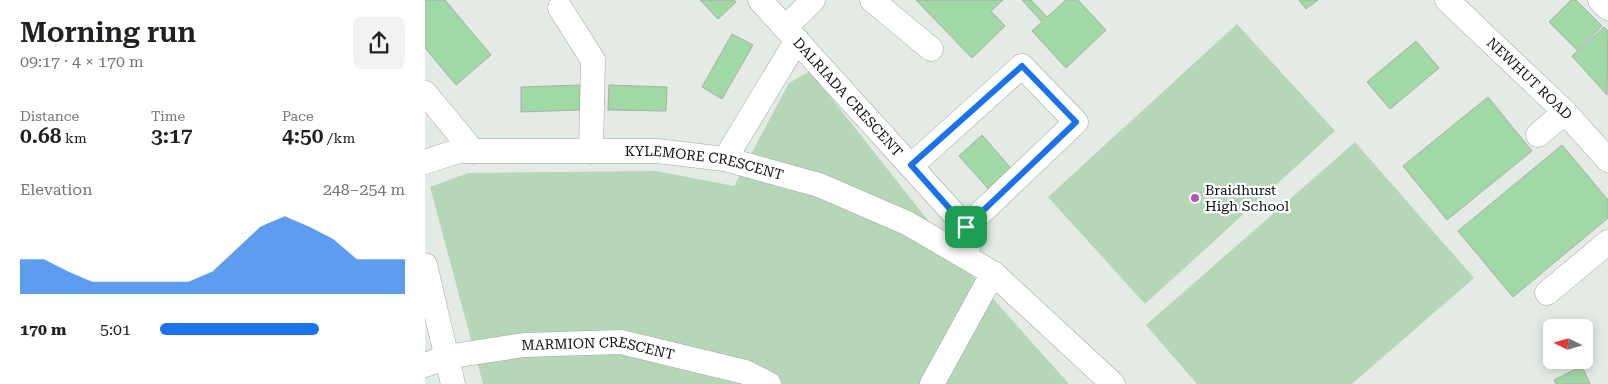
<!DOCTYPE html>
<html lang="en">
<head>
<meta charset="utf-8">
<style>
	body { margin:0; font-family:"Roboto Serif",serif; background:#f2f2f2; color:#202124; height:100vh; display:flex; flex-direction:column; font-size:19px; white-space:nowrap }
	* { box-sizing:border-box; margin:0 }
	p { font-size:16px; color:#757577 }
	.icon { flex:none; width:28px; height:28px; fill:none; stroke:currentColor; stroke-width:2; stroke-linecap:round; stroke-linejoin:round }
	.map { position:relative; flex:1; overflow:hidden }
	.details { display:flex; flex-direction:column; background:#fff; width:425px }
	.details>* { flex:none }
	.needle { width:32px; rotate:275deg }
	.tools { position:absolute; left:1118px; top:319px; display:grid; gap:10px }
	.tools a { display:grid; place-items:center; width:50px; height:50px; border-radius:8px; background:#fff; box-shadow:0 2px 12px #0003; font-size:25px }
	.pin { position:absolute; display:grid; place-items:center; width:42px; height:42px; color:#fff; margin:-21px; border-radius:10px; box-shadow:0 2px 8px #0006 }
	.round { display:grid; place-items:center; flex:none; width:52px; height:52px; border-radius:8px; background:#f2f2f2 }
	.summary { display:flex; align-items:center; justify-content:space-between; height:85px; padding:0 20px }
	h1 { font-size:28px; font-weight:600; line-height:38px }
	.metrics { display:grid; grid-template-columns:repeat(3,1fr); gap:8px; height:85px; padding:5px 20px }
	.metrics div { display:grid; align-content:center }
	.metrics b { font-size:21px; font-weight:600 }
	.metrics small { font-size:14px; font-weight:400 }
	.metrics p { font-size:14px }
	.chart { height:140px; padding:10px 20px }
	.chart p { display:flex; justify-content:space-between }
	.chart svg { width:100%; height:90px; margin-top:5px; fill:#1a73e8; opacity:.7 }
	ul { padding:0 20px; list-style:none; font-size:16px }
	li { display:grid; grid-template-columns:80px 60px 1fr; align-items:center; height:38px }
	li i { height:12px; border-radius:6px; background:#1a73e8 }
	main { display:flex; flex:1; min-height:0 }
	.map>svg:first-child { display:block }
	.green { fill:#b5d7b7 }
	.building { fill:#a0d9a5; stroke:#a8afa9 }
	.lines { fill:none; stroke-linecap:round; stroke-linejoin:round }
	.minor-casing { stroke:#a0a7a0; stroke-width:25 }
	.minor { stroke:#fff; stroke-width:24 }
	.route-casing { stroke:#fff; stroke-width:10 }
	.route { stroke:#1a73e8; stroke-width:6 }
	.poi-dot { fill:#b850b4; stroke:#fff; stroke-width:2 }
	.labels { text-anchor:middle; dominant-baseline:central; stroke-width:4.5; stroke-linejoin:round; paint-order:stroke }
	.street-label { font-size:14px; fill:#0d100e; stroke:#fff }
	.poi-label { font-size:14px; fill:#0d100e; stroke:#fff; text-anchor:start }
</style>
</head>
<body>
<main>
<section class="details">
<div class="summary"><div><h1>Morning run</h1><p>09:17 · 4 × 170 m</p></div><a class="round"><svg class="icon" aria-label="share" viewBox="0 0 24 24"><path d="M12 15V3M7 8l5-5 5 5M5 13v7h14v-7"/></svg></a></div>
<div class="metrics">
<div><p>Distance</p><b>0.68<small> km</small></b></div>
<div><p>Time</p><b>3:17</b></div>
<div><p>Pace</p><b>4:50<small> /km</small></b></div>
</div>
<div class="chart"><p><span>Elevation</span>248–254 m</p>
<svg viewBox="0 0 160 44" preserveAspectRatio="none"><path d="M0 44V27L10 27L20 33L30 38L40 38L50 38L60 38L70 38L80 33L90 22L100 11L110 6L120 11L130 17L140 27L150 27L160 27V44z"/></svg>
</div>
<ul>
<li><b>170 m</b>5:01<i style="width:65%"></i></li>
</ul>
</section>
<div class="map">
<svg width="1183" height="384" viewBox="0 0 1183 384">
	<rect width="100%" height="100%" fill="#e4ebe4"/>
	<!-- green -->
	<path class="green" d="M812 24 910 131 720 304 623 197Z
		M385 71 539 266 644 384H58L5 187 43 173 231 171 309 186 364 83Z
		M930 142 1049 278 927 384H772L721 325Z"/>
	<!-- building -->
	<path class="building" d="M0 0H20L66 55 31 85 0 48Z
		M275 0H309L311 2 293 19Z
		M491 0H578L566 11 580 26 547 58Z
		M597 0H606L622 17 641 0H653L681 30 641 68 607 31 617 22Z
		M874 0H893L881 9Z
		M1146 0H1151L1177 26 1152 50 1124 22Z
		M1179 27 1183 31 1182 95 1147 56Z
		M307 34 328 45 297 99 277 87Z
		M991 41 1014 68 965 109 942 82Z
		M155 85V110L96 112V87Z
		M184 85 242 87 241 111 183 110Z
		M1063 97 1107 151 1022 220 978 166Z
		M557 135 590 173 567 193 534 156Z
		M1137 145 1183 200V218L1088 297 1033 231Z
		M1157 366 1165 384H1131L1129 380Z"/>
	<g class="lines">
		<!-- minor casing -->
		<g class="minor-casing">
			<g id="minor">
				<path id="s1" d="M335 0 541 227 545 243"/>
				<path d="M447 0 506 49"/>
				<path id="s2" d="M1022 0 1140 112 1183 160"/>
				<path d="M1175 0 1183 8"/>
				<path d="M135 8 168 60 166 151"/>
				<path d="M360 28 388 0"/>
				<path d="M0 93 48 151"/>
				<path d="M1113 135 1140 112"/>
				<path d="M300 159 372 40"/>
				<path id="s3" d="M0 162 33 151H232L300 159 394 185 482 223 568 273 688 384"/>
				<path d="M487 165 597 66 651 122 541 227"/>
				<path d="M0 265 28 384"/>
				<path d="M1122 293 1183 242"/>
				<path id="s4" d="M0 365 21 357 99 345 196 342 320 372 344 384"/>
				<path d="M507 384 568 273"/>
			</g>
		</g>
		<!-- minor -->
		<use href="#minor" class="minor"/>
	</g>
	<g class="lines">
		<!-- route casing -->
		<g class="route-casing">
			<path id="route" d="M597 66 651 122 541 227 486 165Z"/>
		</g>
		<!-- route -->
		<use href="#route" class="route"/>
	</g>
	<!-- markers -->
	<circle class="poi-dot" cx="770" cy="198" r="5"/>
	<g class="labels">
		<!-- street labels -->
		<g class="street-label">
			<text stroke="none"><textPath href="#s2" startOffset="114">NEWHUT ROAD</textPath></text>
			<text stroke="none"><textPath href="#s1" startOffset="131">DALRIADA CRESCENT</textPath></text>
			<text stroke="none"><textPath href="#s3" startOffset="282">KYLEMORE CRESCENT</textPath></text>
			<text stroke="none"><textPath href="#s4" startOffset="176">MARMION CRESCENT</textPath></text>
		</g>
		<!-- poi labels -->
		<g class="poi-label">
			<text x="780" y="190">Braidhurst<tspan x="780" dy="16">High School</tspan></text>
		</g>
	</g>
</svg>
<div class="tools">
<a><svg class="needle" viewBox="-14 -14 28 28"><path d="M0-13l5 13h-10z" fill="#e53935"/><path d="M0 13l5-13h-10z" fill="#757577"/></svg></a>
</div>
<div class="pin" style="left:541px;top:227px;background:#1e9e55"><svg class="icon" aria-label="arrive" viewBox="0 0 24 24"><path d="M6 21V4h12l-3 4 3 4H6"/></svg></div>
</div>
</main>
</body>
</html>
